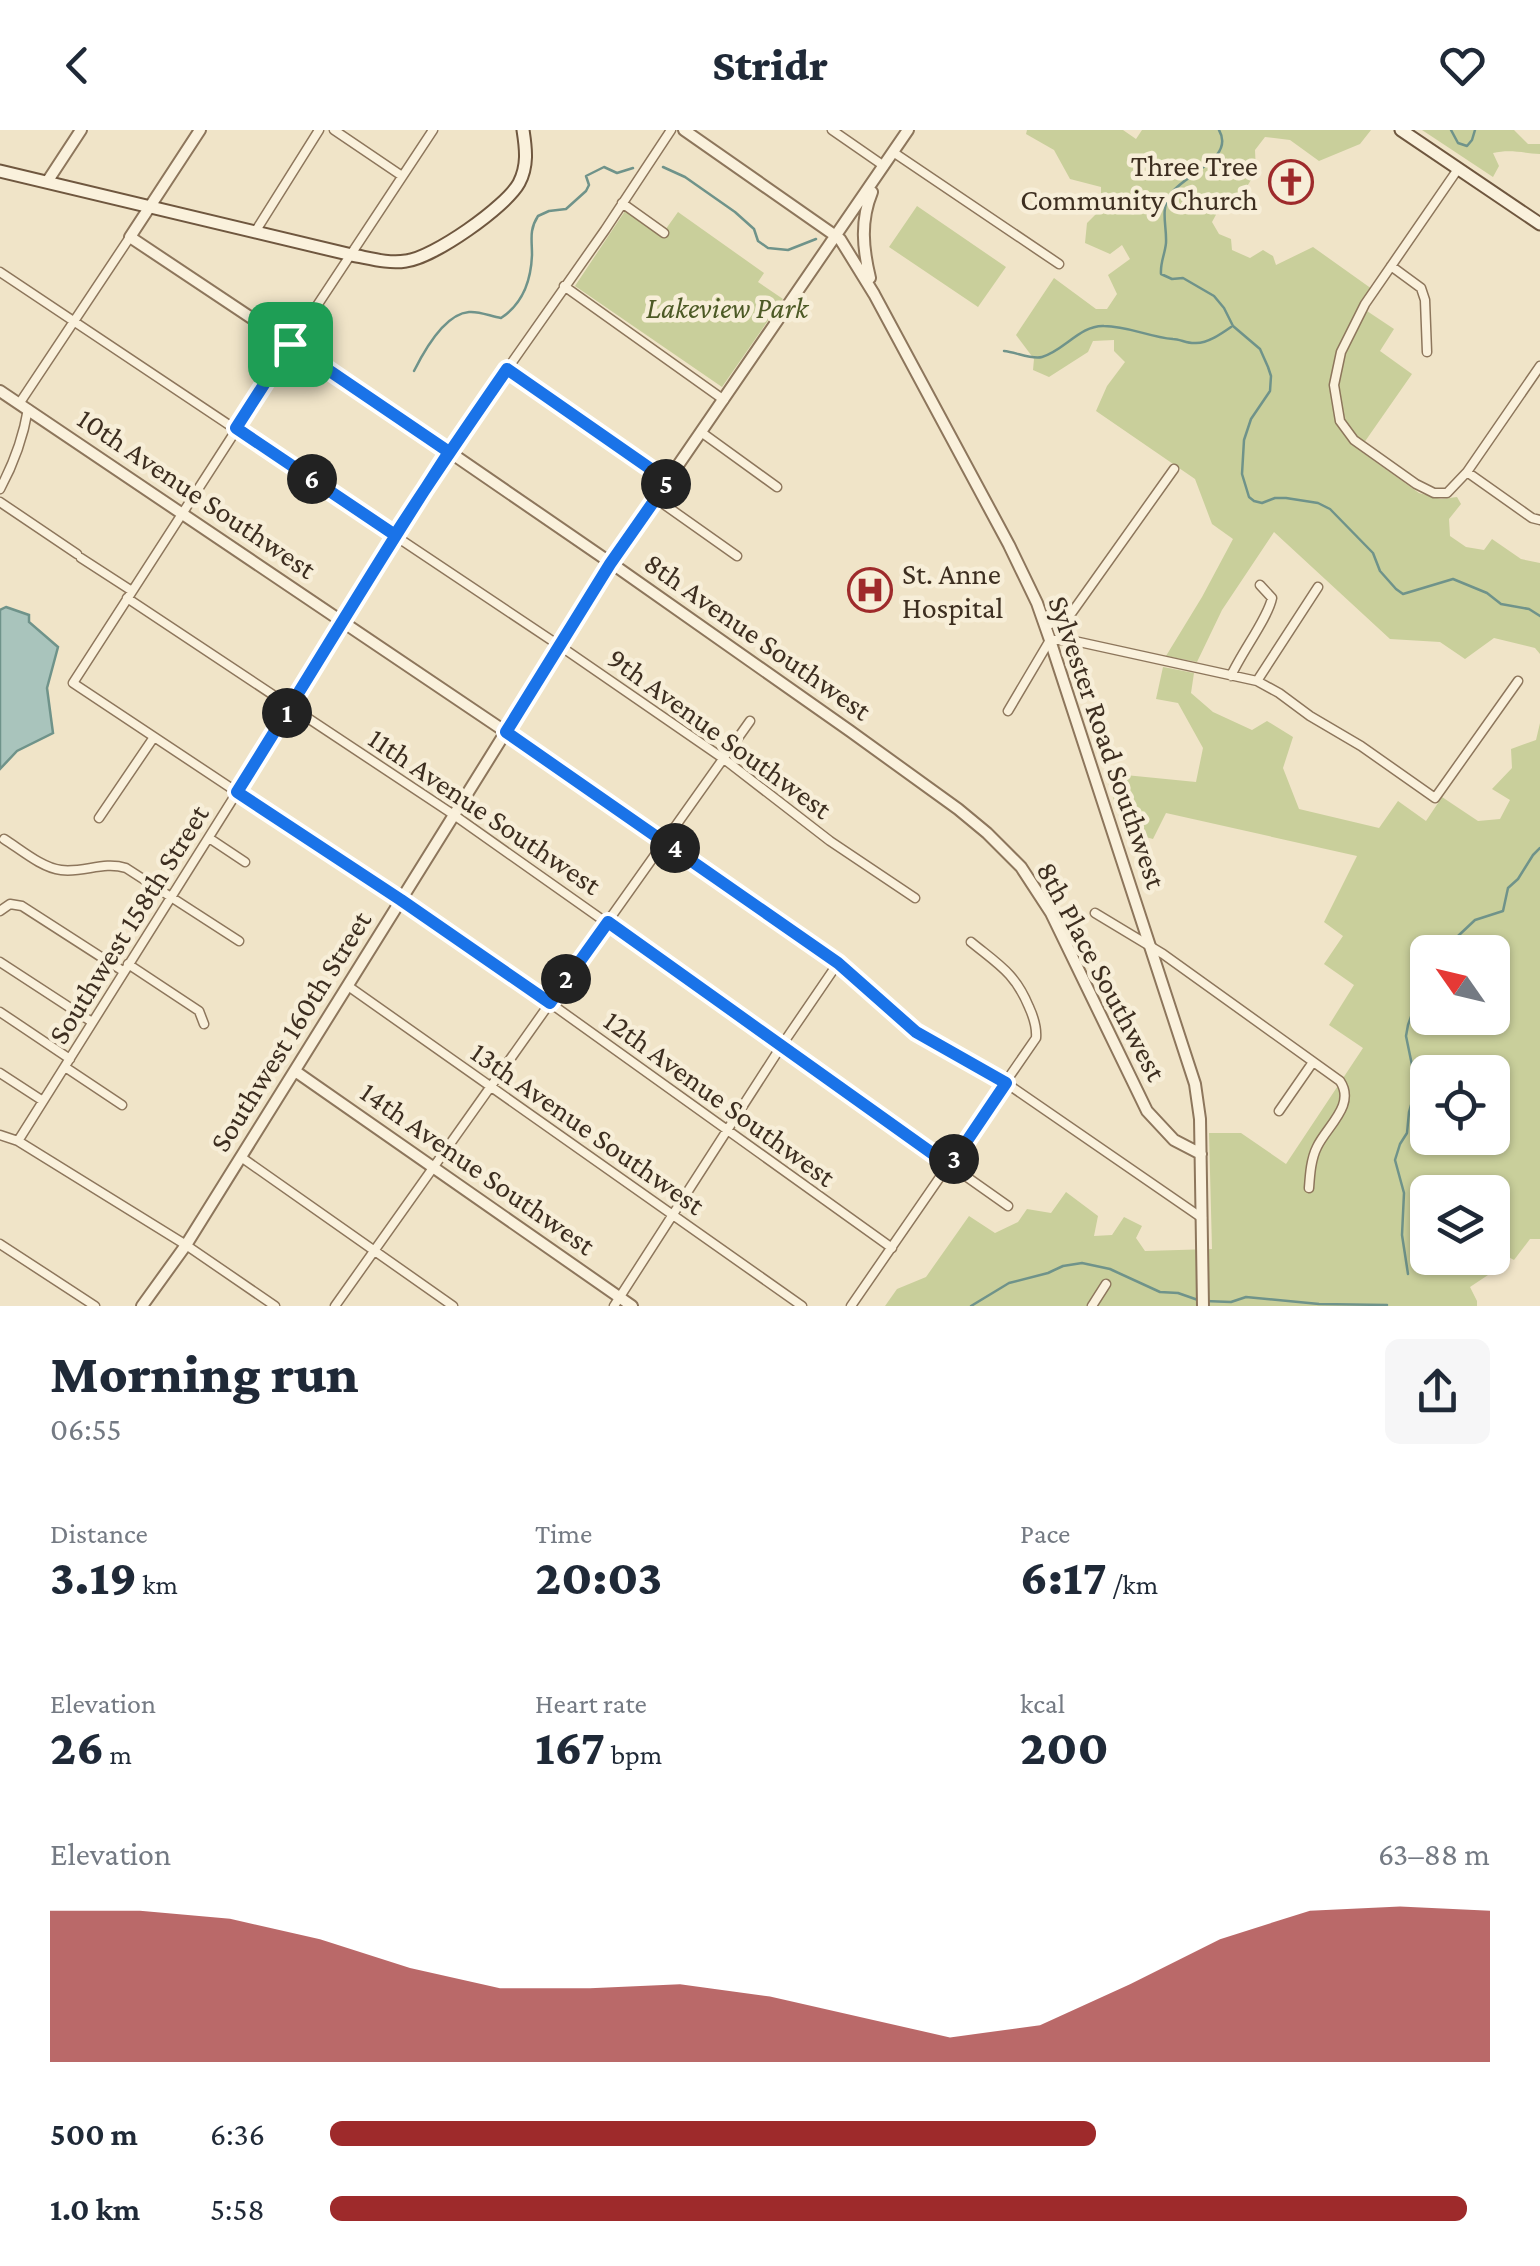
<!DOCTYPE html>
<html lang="en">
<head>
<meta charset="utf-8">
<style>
	body { margin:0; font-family:"Crimson Pro",serif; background:#f6f6f7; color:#1f2937; height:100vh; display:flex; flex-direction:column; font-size:38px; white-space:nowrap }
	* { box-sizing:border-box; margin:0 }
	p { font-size:32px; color:#747a83 }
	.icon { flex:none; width:55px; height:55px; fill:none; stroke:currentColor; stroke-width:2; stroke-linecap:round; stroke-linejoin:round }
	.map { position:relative; height:1176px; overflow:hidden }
	.panel { display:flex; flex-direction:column; background:#fff; flex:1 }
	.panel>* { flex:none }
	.needle { width:65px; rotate:304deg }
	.controls { position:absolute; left:1410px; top:805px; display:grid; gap:20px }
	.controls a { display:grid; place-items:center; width:100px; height:100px; border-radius:15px; background:#fff; box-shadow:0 2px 8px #0004; font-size:50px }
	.pin { position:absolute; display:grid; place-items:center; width:85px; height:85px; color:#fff; margin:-42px; border-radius:20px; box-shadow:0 5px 15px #0006 }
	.km { position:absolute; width:50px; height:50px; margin:-25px; border-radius:50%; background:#222; color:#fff; font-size:28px; line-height:50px; text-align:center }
	.round { display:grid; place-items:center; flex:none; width:105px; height:105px; border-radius:15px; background:#f6f6f7 }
	.summary { display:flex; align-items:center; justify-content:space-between; height:170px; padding:0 50px }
	h1 { font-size:55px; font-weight:800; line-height:75px }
	.figures { display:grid; grid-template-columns:repeat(3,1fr); gap:15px; height:170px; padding:10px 50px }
	.figures div { display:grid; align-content:center }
	.figures b { font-size:50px; font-weight:800 }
	.figures small { font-size:28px; font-weight:400 }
	.figures p { font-size:28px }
	.chart { height:280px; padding:20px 50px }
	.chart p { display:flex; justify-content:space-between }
	.chart svg { width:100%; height:180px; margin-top:10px; fill:#9e2a2b; opacity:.7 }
	ul { padding:0 50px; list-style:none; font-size:32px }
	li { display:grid; grid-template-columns:160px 120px 1fr; align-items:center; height:75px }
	li i { height:25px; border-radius:12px; background:#9e2a2b }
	header { display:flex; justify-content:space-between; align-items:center; height:130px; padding:0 50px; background:#fff; font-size:45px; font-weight:800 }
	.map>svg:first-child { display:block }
	.green { fill:#c9cf9b; fill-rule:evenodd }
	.water { fill:#a9c4bc; stroke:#6f938a; stroke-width:2.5 }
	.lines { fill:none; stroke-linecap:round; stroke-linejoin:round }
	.stream { stroke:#6f938a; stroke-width:2.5 }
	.minor-casing { stroke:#8d765c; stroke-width:11 }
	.tertiary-casing { stroke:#8d765c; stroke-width:14 }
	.secondary-casing { stroke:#6f573f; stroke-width:15 }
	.minor { stroke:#faf1dc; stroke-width:8 }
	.tertiary { stroke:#faf1dc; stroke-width:10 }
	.secondary { stroke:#faf1dc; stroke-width:11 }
	.route-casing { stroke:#fff; stroke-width:20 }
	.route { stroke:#1a73e8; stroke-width:12 }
	.labels { text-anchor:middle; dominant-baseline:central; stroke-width:9; stroke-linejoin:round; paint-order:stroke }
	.poi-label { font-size:30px; fill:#3d2e20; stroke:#f7eed8; text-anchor:end }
	.park-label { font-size:30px; font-style:italic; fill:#4d5a26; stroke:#f7eed8 }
	.street-label { font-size:30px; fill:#3d2e20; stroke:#f7eed8 }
</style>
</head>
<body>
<header><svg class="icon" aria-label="back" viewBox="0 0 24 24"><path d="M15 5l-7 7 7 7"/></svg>Stridr<svg class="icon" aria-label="heart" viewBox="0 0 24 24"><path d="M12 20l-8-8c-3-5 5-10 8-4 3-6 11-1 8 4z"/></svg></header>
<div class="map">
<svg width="1540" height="1176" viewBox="0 0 1540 1176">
	<rect width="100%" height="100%" fill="#f0e4c8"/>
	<!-- green -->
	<path class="green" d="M1027 0H1123L1136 9 1142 0H1371L1360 14 1319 31 1290 10 1265 7 1255 20 1256 42 1239 69 1218 81 1212 92 1219 104 1231 109 1232 120 1250 128 1263 120 1273 126 1276 135 1313 117 1372 159 1361 177 1394 199 1380 221 1412 244 1359 320 1419 363 1441 369 1457 367 1461 374 1449 389 1450 406 1466 417 1484 420 1492 409 1521 429 1540 433V524L1535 518 1494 508 1465 529 1440 512 1390 509 1274 402 1222 480 1197 532 1166 526 1202 467 1233 409 1212 394 1195 349 1096 281 1107 256 1125 232 1114 221V210L1093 211 1088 222 1049 247 1033 240 1034 229 1016 205 1054 148 1096 179H1107L1117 164 1108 145 1130 129 1122 115 1110 124 1085 113 1087 93 1101 79V57L1070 49 1054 20 1026 4Z
		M1422 0H1514L1528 14H1540V24C1523 23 1510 19 1493 23L1499 36 1493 47Z
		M917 76 1006 137 978 177 889 117Z
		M627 78 663 103 678 82 764 143 758 152 783 169 722 257 575 156Z
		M1163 537 1194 543 1191 563 1213 582 1252 600 1267 591 1293 607 1283 638 1299 679 1379 698 1398 671 1426 691 1442 667 1478 691 1500 689 1510 670 1492 659 1512 638 1511 619 1536 610 1540 593V1109H1530L1514 1130 1499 1122 1489 1130 1488 1145 1470 1157 1477 1171V1176H885L897 1159 926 1147 969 1086 995 1103 1018 1092 1027 1079 1051 1083 1066 1062 1098 1086 1094 1106 1112 1105 1124 1087 1142 1096 1136 1108 1145 1121 1212 1119 1209 1003H1241L1286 1034 1363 918 1329 895 1354 855 1324 834 1343 806 1324 792 1357 726 1166 683 1153 709 1124 701 1105 643 1196 652 1203 618 1178 573 1156 569ZM1428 822H1492V888H1428ZM1428 942H1492V1008H1428ZM1428 1062H1492V1128H1428Z"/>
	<!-- water -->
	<path class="water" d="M6 477 29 485V492L58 517 47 558 53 603 17 621 0 639V480Z"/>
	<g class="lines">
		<!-- stream -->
		<path class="stream" d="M1219 0C1236 29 1182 45 1170 65 1160 80 1167 96 1166 113 1165 124 1160 133 1161 144L1172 149 1183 148 1214 166 1224 178 1233 196 1260 219 1268 237 1271 246 1270 261 1251 289 1244 310 1242 344 1249 367 1254 371 1262 373 1275 368H1286L1318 373 1330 379 1373 423 1380 441 1396 459 1403 464 1453 449 1487 463 1501 474 1529 479 1540 486
			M1451 0 1458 13 1467 16 1472 10 1475 0
			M663 37 685 47 735 82 754 99 758 111 768 118 788 120 816 109
			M1004 221C1016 222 1032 230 1042 227 1064 221 1080 195 1104 196 1128 196 1149 207 1173 209 1180 209 1188 214 1196 213 1208 213 1221 204 1231 197
			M414 241C424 221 444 184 469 182 479 181 490 186 501 188 524 173 531 150 532 125 532 109 529 100 538 86L549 81 566 79 586 61 589 55 586 46 604 37 617 43 633 38
			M1441 822 1475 790 1503 781 1508 758 1518 749 1533 725 1540 718
			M1408 1144 1402 1105 1404 1063 1395 1030 1400 1014 1407 1003 1409 982 1413 968V940L1406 906 1408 895 1412 884 1421 875 1424 867 1423 853 1428 842
			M1205 1171 1231 1172 1246 1167 1319 1174 1387 1175
			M971 1176 1009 1153 1048 1143 1063 1136 1082 1133 1110 1139 1160 1162 1178 1163 1198 1170"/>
		<!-- minor casing -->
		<g class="minor-casing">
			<path id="minor" d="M334 0 402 46
				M433 0 291 215 73 553 401 771 550 873 892 1118
				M832 0 884 36
				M893 22 1059 134
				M1458 39 1365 174 1341 222 1334 255 1340 291 1354 310 1416 354 1434 363H1447L1467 342 1540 236
				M622 73 664 103
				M255 102 319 0
				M1391 136 1421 158 1425 170 1427 222
				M0 142 560 516 724 629 830 711 915 768
				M564 156 724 270
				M507 239 667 351
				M19 274 130 107
				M701 302 777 357
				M1467 342 1532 388 1540 390
				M0 359C14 333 23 309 28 279
				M655 368 737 426
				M0 372 77 424
				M81 428 132 461
				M127 468 454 685 1008 1076
				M1045 496 1068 488 1174 339
				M1231 546C1241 523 1268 488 1272 468L1260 455
				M1257 551 1318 457
				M1008 581 1050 510H1070L1257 551 1279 563 1310 586 1361 616 1435 668 1518 551
				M506 602 838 833 916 902 1006 953 1202 1088
				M99 688 154 607
				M209 708 245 732
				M4 709C20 719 42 738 61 740 84 743 103 731 126 738L239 811
				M0 781 10 774 22 776 123 841
				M1095 783 1163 824 1340 951C1356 975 1327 996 1317 1017 1311 1029 1310 1044 1309 1058
				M0 832 92 892
				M128 834 199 881 204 894
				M348 856 802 1176
				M0 882 70 929
				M65 937 122 975
				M0 943 43 971
				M1279 981 1313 932
				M0 1005 18 1011 186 1115 275 1176
				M18 1011 344 492 395 405 449 322 605 100 671 0
				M241 1027 453 1176
				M0 1114 95 1176
				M335 1176 750 591
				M614 1176 782 915 838 833
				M851 1176 1036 908C1037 897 1034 888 1029 877 1015 843 999 835 971 812
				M1092 1176 1106 1154"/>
		</g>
		<!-- tertiary casing -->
		<g class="tertiary-casing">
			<path id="tertiary" d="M200 0 130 107 352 255 611 433 850 601 958 679 987 703 1021 737 1051 783 1147 981 1174 1010 1201 1024
				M684 0 840 109 874 164 1009 415 1037 473 1050 510 1195 954 1200 989 1203 1176
				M47 52 81 0
				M870 148C863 119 860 91 872 62
				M0 261 506 602
				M295 941 632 1176
				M142 1176 186 1115 611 433 908 0"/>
		</g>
		<!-- secondary casing -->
		<g class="secondary-casing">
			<path id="secondary" d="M1401 0 1540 94
				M0 41 352 125C369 128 388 134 406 131 433 128 506 77 519 53 528 36 526 19 523 0"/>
		</g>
		<!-- minor -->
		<use href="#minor" class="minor"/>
		<!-- tertiary -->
		<use href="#tertiary" class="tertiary"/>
		<!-- secondary -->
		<use href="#secondary" class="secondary"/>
	</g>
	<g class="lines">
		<!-- route casing -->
		<g class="route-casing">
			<path id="route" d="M290 214 449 322C376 434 308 549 237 662L401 770 550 873 608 792 950 1036 1006 953 916 902 838 833 506 602 610 434 668 351 507 239C469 294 431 349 395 405L236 298 290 214"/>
		</g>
		<!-- route -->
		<use href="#route" class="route"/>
	</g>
	<!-- icons -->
	<defs>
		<g id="church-ring" transform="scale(2.25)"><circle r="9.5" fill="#f7eed8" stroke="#9e2a2b" stroke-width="1.5"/><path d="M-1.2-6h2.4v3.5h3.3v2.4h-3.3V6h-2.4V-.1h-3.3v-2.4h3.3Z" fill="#9e2a2b"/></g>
		<g id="hospital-ring" transform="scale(2.25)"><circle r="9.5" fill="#f7eed8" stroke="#9e2a2b" stroke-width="1.5"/><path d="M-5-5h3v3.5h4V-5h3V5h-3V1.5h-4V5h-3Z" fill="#9e2a2b"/></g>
	</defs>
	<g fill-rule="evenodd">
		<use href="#church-ring" x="1291" y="52"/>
		<use href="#hospital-ring" x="870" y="460"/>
	</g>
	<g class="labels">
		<!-- poi labels -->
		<g class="poi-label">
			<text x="1258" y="35">Three Tree<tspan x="1258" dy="34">Community Church</tspan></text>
			<text x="902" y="443" text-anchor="start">St. Anne<tspan x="902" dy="34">Hospital</tspan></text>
		</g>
		<!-- park labels -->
		<g class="park-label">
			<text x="727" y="177">Lakeview Park</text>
		</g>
		<!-- street labels -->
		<g class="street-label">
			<text transform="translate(197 363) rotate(34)">10th Avenue Southwest</text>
			<text transform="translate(758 506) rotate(35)">8th Avenue Southwest</text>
			<text transform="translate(720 603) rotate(36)">9th Avenue Southwest</text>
			<text transform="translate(1108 612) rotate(71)">Sylvester Road Southwest</text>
			<text transform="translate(485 681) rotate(34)">11th Avenue Southwest</text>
			<text transform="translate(128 794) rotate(-58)">Southwest 158th Street</text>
			<text transform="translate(1102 841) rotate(62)">8th Place Southwest</text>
			<text transform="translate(290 901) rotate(-58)">Southwest 160th Street</text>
			<text transform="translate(720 968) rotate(36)">12th Avenue Southwest</text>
			<text transform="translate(588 998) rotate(35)">13th Avenue Southwest</text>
			<text transform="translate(478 1038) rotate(35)">14th Avenue Southwest</text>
		</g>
	</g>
</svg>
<div class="controls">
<a><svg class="needle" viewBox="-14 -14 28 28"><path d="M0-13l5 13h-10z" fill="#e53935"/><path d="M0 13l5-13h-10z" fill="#747a83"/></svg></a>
<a><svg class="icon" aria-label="locate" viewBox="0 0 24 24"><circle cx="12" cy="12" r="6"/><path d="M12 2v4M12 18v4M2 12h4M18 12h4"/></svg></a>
<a><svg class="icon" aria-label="layers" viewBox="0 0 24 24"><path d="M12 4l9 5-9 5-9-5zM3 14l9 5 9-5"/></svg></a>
</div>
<div class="pin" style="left:290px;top:214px;background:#1e9e55"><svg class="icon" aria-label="arrive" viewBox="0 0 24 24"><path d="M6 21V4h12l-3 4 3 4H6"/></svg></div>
<b class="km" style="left:287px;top:583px">1</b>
<b class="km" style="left:566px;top:849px">2</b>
<b class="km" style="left:954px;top:1029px">3</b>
<b class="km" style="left:675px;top:718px">4</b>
<b class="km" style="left:666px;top:354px">5</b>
<b class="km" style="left:312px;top:349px">6</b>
</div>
<section class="panel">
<div class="summary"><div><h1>Morning run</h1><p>06:55</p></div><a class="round"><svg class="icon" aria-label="share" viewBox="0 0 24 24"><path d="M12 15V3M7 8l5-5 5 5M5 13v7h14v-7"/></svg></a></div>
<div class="figures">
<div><p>Distance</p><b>3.19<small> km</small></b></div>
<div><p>Time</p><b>20:03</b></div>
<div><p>Pace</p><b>6:17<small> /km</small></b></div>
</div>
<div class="figures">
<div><p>Elevation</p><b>26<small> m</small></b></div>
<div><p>Heart rate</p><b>167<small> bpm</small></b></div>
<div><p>kcal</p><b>200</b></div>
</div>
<div class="chart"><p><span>Elevation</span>63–88 m</p>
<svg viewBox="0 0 160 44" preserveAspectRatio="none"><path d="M0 44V7L10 7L20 9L30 14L40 21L50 26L60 26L70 25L80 28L90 33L100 38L110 35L120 25L130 14L140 7L150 6L160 7V44z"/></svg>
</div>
<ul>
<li><b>500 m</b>6:36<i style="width:66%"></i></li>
<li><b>1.0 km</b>5:58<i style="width:98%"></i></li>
</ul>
</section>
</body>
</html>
